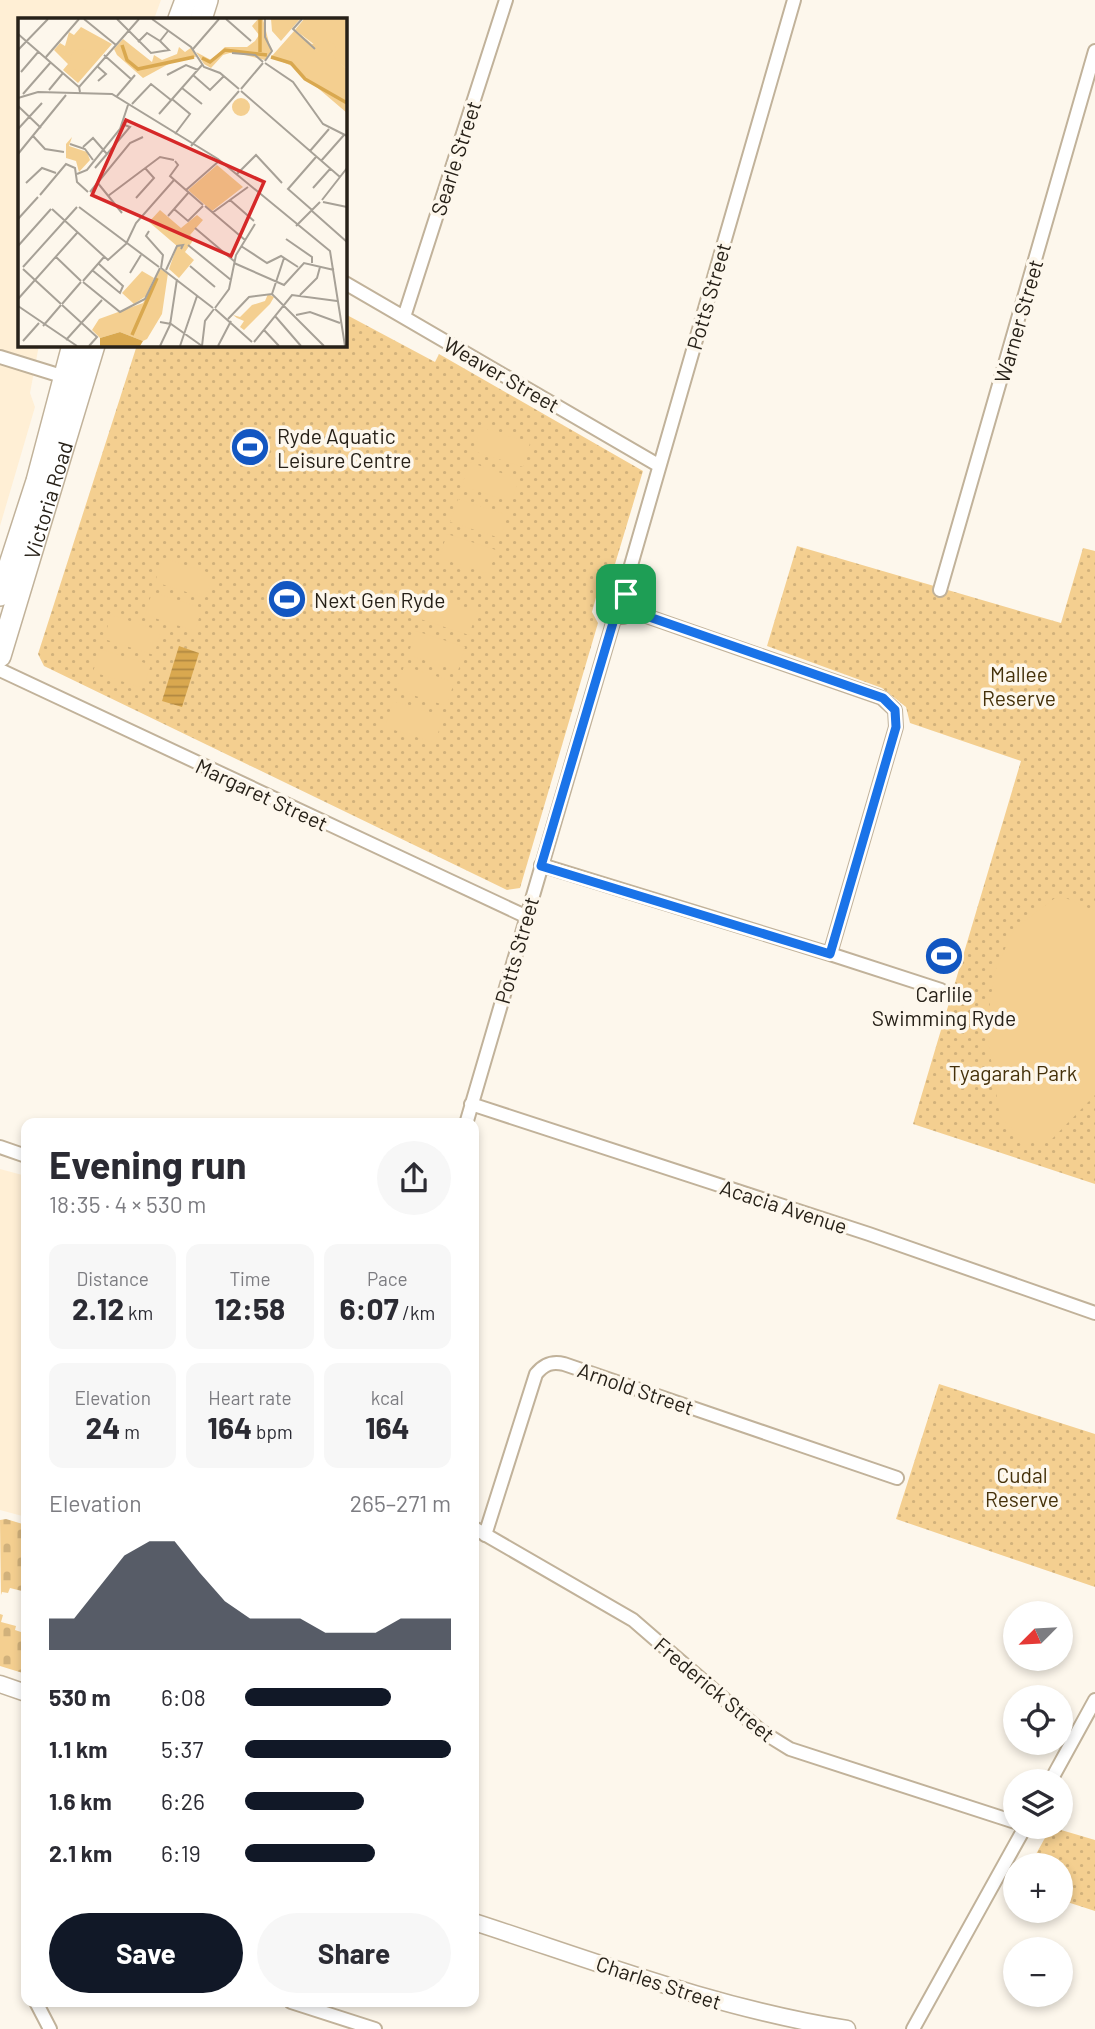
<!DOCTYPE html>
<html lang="en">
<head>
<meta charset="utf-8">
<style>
	body { margin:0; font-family:Barlow,sans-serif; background:#f7f7f7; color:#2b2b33; height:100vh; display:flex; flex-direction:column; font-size:26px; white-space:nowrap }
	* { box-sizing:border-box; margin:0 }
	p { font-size:23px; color:#7c7c81 }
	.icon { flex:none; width:38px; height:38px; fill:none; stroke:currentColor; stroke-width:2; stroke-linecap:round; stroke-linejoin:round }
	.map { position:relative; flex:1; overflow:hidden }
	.drawer { position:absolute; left:21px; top:1118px; width:458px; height:889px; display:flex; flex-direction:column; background:#fff; border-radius:14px; box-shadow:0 4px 10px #0003 }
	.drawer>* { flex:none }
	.needle { width:46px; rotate:246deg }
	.controls { position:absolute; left:1003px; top:1601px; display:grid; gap:14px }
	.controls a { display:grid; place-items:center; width:70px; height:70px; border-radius:50%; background:#fff; box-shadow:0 4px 10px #0003; font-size:35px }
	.pin { position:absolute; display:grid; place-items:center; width:60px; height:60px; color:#fff; margin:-30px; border-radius:14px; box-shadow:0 4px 10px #0006 }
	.round { display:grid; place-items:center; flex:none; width:74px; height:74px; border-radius:37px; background:#f7f7f7 }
	.head { display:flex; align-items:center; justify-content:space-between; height:119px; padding:0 28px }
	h1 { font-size:38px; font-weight:700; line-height:52px }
	.figures { display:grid; grid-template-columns:repeat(3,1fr); gap:10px; height:119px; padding:7px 28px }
	.figures div { display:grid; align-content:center; border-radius:14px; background:#f7f7f7; text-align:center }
	.figures b { font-size:30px; font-weight:700 }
	.figures small { font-size:19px; font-weight:400 }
	.figures p { font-size:19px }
	.chart { height:196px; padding:14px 28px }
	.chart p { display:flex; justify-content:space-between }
	.chart svg { width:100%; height:126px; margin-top:7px; fill:#111827; opacity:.7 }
	.action { display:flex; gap:14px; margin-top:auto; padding:14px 28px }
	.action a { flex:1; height:80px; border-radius:42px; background:#111827; color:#fff; font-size:28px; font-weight:700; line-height:80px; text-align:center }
	.action a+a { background:#f7f7f7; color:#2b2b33 }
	ul { padding:0 28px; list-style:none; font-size:23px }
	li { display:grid; grid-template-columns:112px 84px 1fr; align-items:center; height:52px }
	li i { height:18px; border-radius:9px; background:#111827 }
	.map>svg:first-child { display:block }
	.built { fill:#ffefd5 }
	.cemetery { fill:url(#cemetery-stones) }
	.park { fill:url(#park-dots) }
	.pitch { fill:#f4cf90 }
	.water { fill:url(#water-rules) }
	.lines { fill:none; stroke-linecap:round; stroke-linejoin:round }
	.minor-casing { stroke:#c1b29a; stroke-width:16 }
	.tertiary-casing { stroke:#c1b29a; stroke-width:19 }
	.trunk-casing { stroke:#c1b29a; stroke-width:24 }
	.minor { stroke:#fff; stroke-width:12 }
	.tertiary { stroke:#fff; stroke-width:16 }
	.trunk { stroke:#fff; stroke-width:21 }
	.route-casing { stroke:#fff; stroke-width:14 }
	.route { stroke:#1a73e8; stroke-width:9 }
	.labels { text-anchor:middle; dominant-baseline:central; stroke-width:7; stroke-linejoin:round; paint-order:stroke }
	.street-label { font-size:21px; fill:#272118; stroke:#fdf7ec }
	.poi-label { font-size:21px; fill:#272118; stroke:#fdf7ec; text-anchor:start }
	.park-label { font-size:21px; fill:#45310a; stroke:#fdf7ec }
	.inset-river { fill:none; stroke:#d9a84f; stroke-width:3.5 }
	.inset-road { fill:none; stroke:#a7a197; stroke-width:2 }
	.view { fill:#d62828; fill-opacity:0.15; stroke:#d62828; stroke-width:3.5 }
	.inset-edge { fill:none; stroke:#272118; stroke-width:3.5 }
</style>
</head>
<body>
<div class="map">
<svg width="1095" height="2029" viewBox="0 0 1095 2029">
	<defs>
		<pattern id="cemetery-stones" width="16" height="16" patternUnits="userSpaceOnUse" patternTransform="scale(1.75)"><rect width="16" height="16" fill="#f4cf90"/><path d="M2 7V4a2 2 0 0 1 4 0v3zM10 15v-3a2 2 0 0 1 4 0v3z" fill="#d1b17b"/></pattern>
		<pattern id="park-dots" width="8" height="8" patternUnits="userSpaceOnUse" patternTransform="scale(1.75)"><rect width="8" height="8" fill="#f4cf90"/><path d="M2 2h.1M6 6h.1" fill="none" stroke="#d1b17b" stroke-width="1.8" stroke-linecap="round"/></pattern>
		<pattern id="water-rules" width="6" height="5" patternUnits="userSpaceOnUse" patternTransform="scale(1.75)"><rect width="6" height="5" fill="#d9a84f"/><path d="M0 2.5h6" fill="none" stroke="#b08841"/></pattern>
	</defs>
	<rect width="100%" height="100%" fill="#fdf7ec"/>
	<!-- built -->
	<path class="built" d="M0 0H161L154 19H19V345H39L30 393 35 407 0 526Z
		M0 1169 26 1176V1517L0 1510Z"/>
	<!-- cemetery -->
	<path class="cemetery" d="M6 1519 26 1525V1592L10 1588 8 1593 2 1592 1 1595 0 1520Z
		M0 1614 3 1615 1 1622 16 1626 15 1630 24 1633 23 1638 26 1639V1674L0 1666Z"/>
	<!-- park -->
	<path class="park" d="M345 314 435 362 439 354 643 471 609 584 597 594 592 612 598 623 520 888 507 890 44 666 38 654 137 345H345Z
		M797 546 1061 623 1083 548 1095 551V1184L913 1124 1021 761 910 723 906 707 882 688 767 646Z
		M939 1384 1095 1434V1587L896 1519Z
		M1051 1827 1095 1840V1911L1061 1900 1060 1866 1030 1865Z"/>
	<!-- pitch -->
	<path class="pitch" d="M481 427 530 443 523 467 473 451Z
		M469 462 519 479 511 502 462 486Z
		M458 499 508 515 500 538 450 522Z
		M447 534 496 550 489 574 439 558Z
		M163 558 213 574 205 598 155 582Z
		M152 592 202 608 195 631 145 615Z
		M427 595 477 611 469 635 420 619Z
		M111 615 161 631 154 655 104 639Z
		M416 631 465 647 458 671 408 655Z
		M100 649 151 665 143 688 93 672Z
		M404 666 454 682 447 706 397 690Z
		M393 701 443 717 435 743 385 727Z
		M1059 895 1095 911V1095L1052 1139H1023L1000 1117 986 1028 995 971 1014 929Z"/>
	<!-- water -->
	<path class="water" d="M179 646 199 653 182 707 162 701Z"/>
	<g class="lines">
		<!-- minor casing -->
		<g class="minor-casing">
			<path id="minor" d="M345 283 658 465
				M404 317 506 0
				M0 357 68 378
				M940 590 1095 51
				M609 605a12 12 0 1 1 24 0a12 12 0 1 1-24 0Z
				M623 593 794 0
				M632 611 882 698 895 710 896 727 830 954
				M0 670 525 916
				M541 865 830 954 941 990
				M471 1104 869 1234 1095 1313
				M466 1124 615 616
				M0 1147 26 1156
				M474 1528 633 1620 761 1731 790 1749 1015 1822
				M485 1535 536 1374C544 1364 552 1361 564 1364L897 1478
				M1050 1782 1095 1700
				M36 2002 50 2029
				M291 2002 375 2029
				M913 2029 1025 1827"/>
		</g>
		<!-- tertiary casing -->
		<g class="tertiary-casing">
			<path id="tertiary" d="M0 1684 26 1693
				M474 1922C597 1962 719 2009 847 2029"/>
		</g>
		<!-- trunk casing -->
		<g class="trunk-casing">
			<g id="trunk">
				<path d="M179 19 186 0"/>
				<path d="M201 19 207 0"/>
				<path d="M0 595 37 481 73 345"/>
				<path id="s1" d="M0 656 94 345"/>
			</g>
		</g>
		<!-- minor -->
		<use href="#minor" class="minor"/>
		<!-- tertiary -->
		<use href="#tertiary" class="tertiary"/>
		<!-- trunk -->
		<use href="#trunk" class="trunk"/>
	</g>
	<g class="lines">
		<!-- route casing -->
		<g class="route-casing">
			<path id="route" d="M622 593 632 600V611L883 698 895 710 896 727 830 954 541 866 615 616C608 611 607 603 612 596Z"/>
		</g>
		<!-- route -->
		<use href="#route" class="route"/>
	</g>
	<!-- icons -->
	<defs>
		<g id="stadium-disc" transform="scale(2.0125)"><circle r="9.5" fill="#1256c1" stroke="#fdf7ec"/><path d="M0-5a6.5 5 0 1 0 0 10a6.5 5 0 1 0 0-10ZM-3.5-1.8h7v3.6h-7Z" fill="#fff"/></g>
	</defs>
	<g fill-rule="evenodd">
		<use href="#stadium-disc" x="250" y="447"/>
		<use href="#stadium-disc" x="287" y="599"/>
		<use href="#stadium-disc" x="944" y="956"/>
	</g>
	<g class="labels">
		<!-- street labels -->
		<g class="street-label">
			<text transform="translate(455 158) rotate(-72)">Searle Street</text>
			<text transform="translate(708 296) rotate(-74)">Potts Street</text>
			<text transform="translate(1018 321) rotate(-74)">Warner Street</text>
			<text transform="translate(502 374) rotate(30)">Weaver Street</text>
			<text stroke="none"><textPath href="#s1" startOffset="163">Victoria Road</textPath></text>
			<text transform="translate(262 794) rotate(25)">Margaret Street</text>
			<text transform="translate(516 950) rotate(-74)">Potts Street</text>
			<text transform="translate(784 1206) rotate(18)">Acacia Avenue</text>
			<text transform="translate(636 1388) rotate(19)">Arnold Street</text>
			<text transform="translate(715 1689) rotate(40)">Frederick Street</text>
			<text transform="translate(659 1982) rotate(18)">Charles Street</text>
		</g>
		<!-- poi labels -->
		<g class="poi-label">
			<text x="277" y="435">Ryde Aquatic<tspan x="277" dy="24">Leisure Centre</tspan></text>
			<text x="314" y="599">Next Gen Ryde</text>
			<text x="944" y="993" text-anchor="middle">Carlile<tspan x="944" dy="24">Swimming Ryde</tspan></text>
		</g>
		<!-- park labels -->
		<g class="park-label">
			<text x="1019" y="673">Mallee<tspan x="1019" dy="24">Reserve</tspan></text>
			<text x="1013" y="1072">Tyagarah Park</text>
			<text x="1022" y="1474">Cudal<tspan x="1022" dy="24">Reserve</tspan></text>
		</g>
	</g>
	<!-- overview -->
	<g transform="translate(18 18)">
		<rect width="329" height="329" fill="#fdf7ec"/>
		<path d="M240 1H245L253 33 247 42 215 34 205 37 193 50 186 46 178 34 193 42 207 29H229L237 23 241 17 234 8Z" fill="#f4cf90"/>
		<path d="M286 1H329V51L277 12Z" fill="#f4cf90"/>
		<path d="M253 1H282L263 23 254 13ZM63 9 94 26 60 65 45 52 50 46 36 32 42 25 47 28 51 14 56 17ZM277 12 294 26 309 21 318 28 315 39 329 51V95L274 48 253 39ZM105 21 134 44 136 37 144 42 159 36 161 29 167 34 174 29 178 39 158 42 125 60 99 37 96 31ZM54 119 51 128 69 134 72 142 61 154 58 143 48 140V126ZM199 147 225 169 194 193 170 172ZM142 192 163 210 179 197 185 202 172 217 176 221 167 234 176 242 161 260 151 251 159 228 131 204ZM142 251 150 255 144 296 129 321 125 323 102 314 82 320 74 312 81 301 125 285ZM124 253 136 260 128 278 116 286 104 275ZM250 276 256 279 252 286 226 312 222 309 226 303 219 300 215 297 222 299 234 287 247 283Z" fill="#f4cf90"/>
		<path d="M52 42a11 11 0 1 1 22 0a11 11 0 1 1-22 0ZM214 89a9 9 0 1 1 18 0a9 9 0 1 1-18 0Z" fill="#f4cf90"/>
		<path d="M102 314 125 323 122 328H82V320Z" fill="#d9a84f"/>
		<path class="inset-river" d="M104 27 109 42 120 51 176 39M242 34V1M253 39 273 45 287 61 329 85M184 40 192 44 207 32 249 37M114 317 139 260"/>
		<path class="inset-road" d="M66 1 98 27M99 1 133 35 151 32 142 23M134 1 173 29 186 49 202 55 221 71M208 1 233 23M247 1V19L254 33 247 43M284 1 275 11 297 31M0 16 62 70M120 24 129 15 142 23 150 13M175 31 201 1M0 32 30 1M214 35 237 37 245 44M86 37 113 61M28 39 61 1M247 45 275 64 305 106 329 118M79 48 88 56 80 63M3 54 21 33M149 57 168 47 180 52M175 57 192 72 206 58M164 70 184 86M223 71 245 45M31 72 45 55M223 73 322 159M62 74 61 69 121 1M5 76 33 44M99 78 117 57M0 80 20 74 94 76 200 141 312 233 327 328M154 81 172 96 157 116M114 86 133 66 153 82M0 88 23 110M141 96 184 47M0 111 24 85M15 118 27 131 46 134M52 126 67 131 75 142M173 128 221 73M65 129 75 120 89 136 77 150M292 133 311 111M0 136 48 77M89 136 112 109 104 106M157 143 160 147 152 158 185 187M303 143 326 117M59 156 69 152 102 111 110 87M218 157 238 137 264 165M79 164 104 195M8 165 24 150 38 155M295 170 312 151M168 172 201 143M72 174 112 125 125 119M22 177 48 146 57 150 59 164 70 174M90 178 142 139 156 142M118 180 136 160 127 150M212 182 236 203M304 182 329 150M305 184 329 189M187 188 227 222M61 189 141 249M34 191 90 242 109 225M156 191 170 203 185 188M294 192 270 171 298 139M294 193 329 224M194 195 230 169M150 198 171 174M0 201 20 179M278 208 302 184M177 210 216 243M131 213 128 218 145 237 143 250M268 221 294 239V245M109 224 118 205 156 162M170 227 213 262M0 228 33 191M223 228 249 245 263 238 280 249M38 239 63 263M216 245 266 267 286 245 316 252M172 248 197 269M5 249 59 189M143 250 195 290M5 251 43 286M74 252 102 275 105 268 81 246M148 252 159 228 165 227 163 231M112 255 123 237M65 263 86 239M65 264 102 294 127 281 142 250M254 276 266 240M282 277 299 260 302 249M0 281 59 215M44 286 63 264M44 287 79 319 71 328M0 288 59 328M197 290 211 271 218 237 237 206M197 291 234 324M278 297 292 294 322 305M257 298 283 328M210 301 231 279 254 276 306 328M142 304 153 306 184 328M25 308 43 287M246 312 261 328M48 322 84 282M5 323 21 305M236 324 274 277 319 283M142 328 152 307 159 261M162 328 179 278M184 328 187 303 196 291M200 328 213 303"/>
		<path class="view" d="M108 102 246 164 213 238 74 177Z"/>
		<rect width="329" height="329" class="inset-edge"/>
	</g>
</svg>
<div class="controls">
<a><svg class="needle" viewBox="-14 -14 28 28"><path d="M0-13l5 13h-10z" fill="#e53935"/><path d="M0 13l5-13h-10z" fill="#7c7c81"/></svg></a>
<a><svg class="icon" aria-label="locate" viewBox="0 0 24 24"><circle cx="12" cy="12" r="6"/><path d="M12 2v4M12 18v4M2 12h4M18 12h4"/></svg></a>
<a><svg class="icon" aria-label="layers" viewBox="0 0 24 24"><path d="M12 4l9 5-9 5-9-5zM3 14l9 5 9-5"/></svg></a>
<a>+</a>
<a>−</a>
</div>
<div class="pin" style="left:626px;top:594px;background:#1e9e55"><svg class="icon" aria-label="arrive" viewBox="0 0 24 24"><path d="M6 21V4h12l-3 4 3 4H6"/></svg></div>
<section class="drawer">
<div class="head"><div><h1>Evening run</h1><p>18:35 · 4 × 530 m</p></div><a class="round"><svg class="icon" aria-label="share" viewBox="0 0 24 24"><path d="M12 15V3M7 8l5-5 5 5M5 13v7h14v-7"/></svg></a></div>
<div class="figures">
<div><p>Distance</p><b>2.12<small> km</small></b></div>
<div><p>Time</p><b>12:58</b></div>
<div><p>Pace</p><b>6:07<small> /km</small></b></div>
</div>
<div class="figures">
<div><p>Elevation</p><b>24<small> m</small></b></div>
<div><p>Heart rate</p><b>164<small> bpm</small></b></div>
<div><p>kcal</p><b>164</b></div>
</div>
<div class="chart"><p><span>Elevation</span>265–271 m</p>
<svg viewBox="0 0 160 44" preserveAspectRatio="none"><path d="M0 44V33L10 33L20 22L30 11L40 6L50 6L60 17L70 27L80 33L90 33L100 33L110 38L120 38L130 38L140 33L150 33L160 33V44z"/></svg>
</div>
<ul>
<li><b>530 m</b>6:08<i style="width:71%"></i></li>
<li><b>1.1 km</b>5:37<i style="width:100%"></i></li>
<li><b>1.6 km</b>6:26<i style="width:58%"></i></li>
<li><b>2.1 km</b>6:19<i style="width:63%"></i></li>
</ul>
<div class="action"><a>Save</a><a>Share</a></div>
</section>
</div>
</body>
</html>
